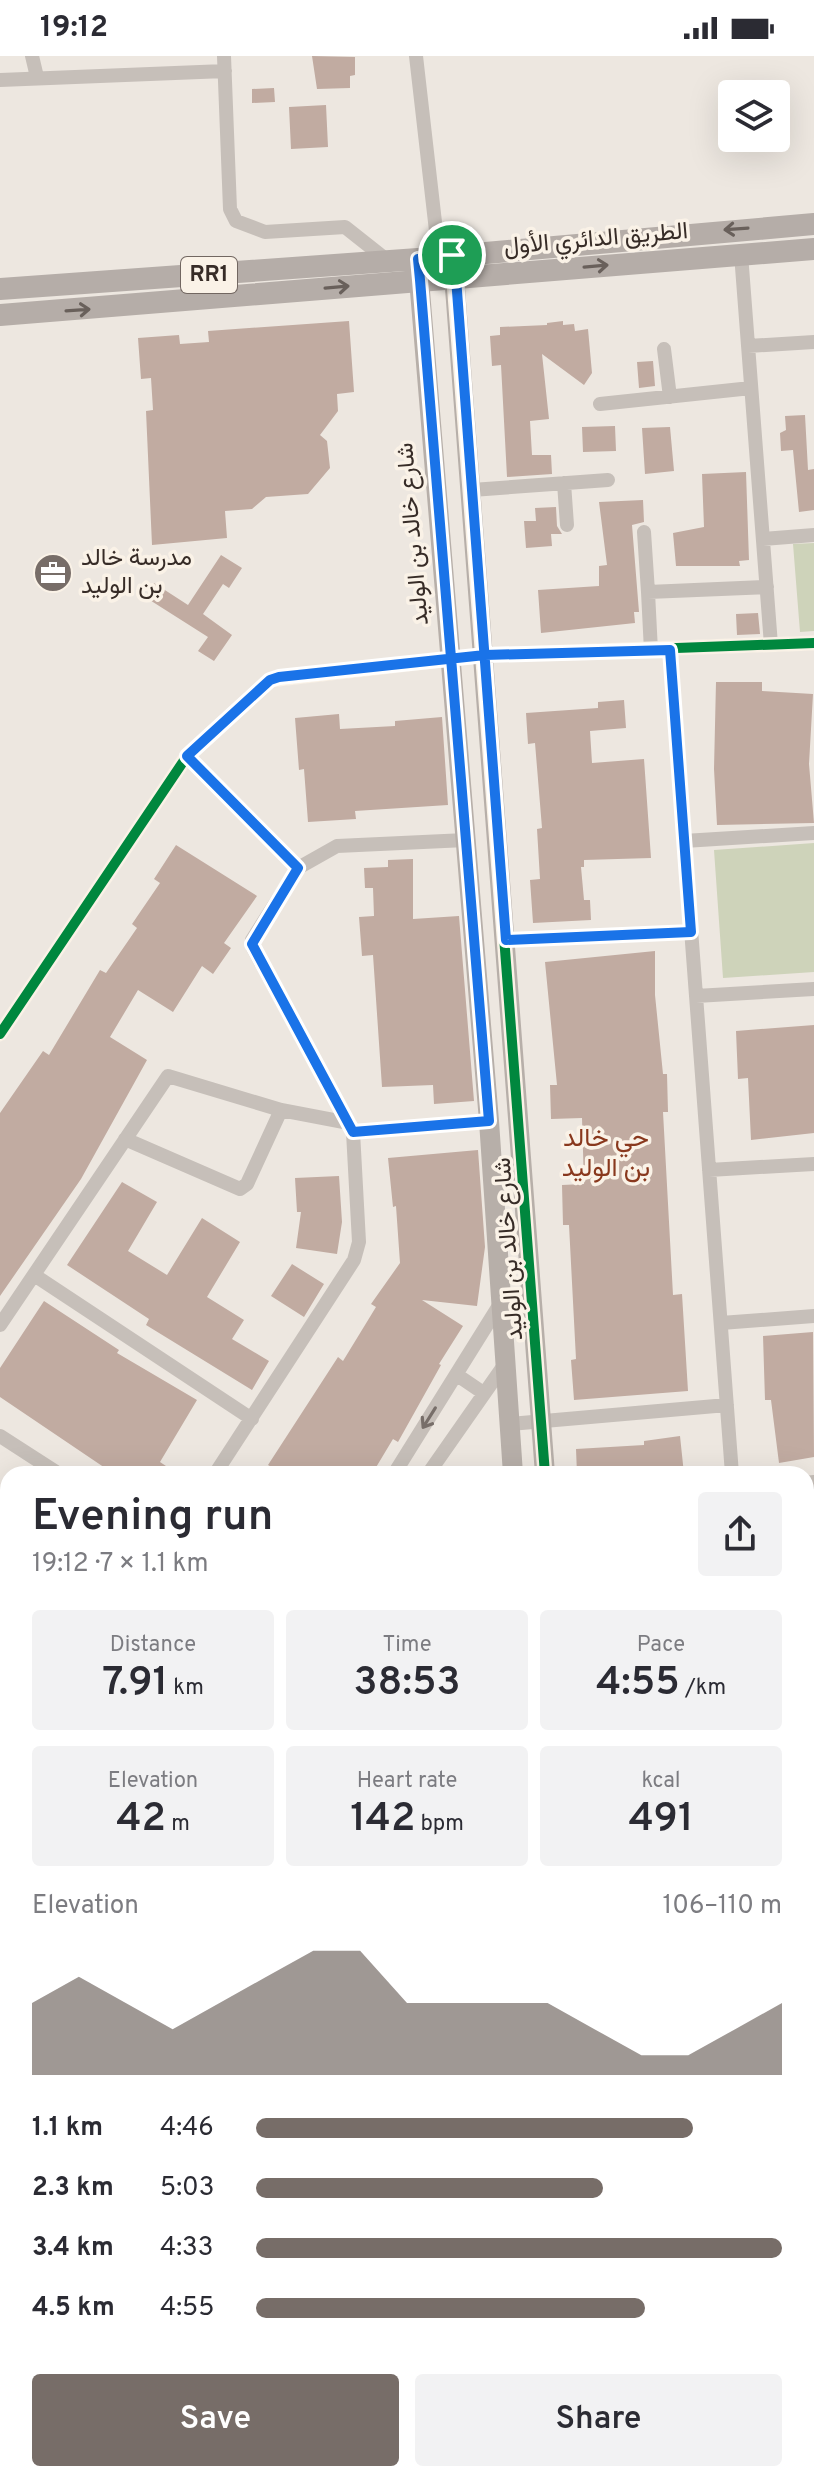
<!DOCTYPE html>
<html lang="en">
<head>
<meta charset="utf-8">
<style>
	body { margin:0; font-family:Overpass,Vazirmatn,sans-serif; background:#f2f2f3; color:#2b2b33; height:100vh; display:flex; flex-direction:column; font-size:30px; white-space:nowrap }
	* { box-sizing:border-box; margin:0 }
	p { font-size:26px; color:#7c7c81 }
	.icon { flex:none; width:44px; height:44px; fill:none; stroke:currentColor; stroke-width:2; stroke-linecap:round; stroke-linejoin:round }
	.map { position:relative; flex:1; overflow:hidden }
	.side { position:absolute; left:0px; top:1410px; width:814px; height:1016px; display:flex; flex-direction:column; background:#fff; border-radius:24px 24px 0 0; box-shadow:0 8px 32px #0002 }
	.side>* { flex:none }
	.controls { position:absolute; left:718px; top:24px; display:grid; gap:16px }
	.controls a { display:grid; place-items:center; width:72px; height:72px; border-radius:8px; background:#fff; box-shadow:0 8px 32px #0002; font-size:40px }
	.pin { position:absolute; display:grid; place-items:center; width:68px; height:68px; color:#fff; margin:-34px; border:4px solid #fff; border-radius:50%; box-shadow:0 2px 8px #0007 }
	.round { display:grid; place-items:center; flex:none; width:84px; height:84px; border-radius:8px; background:#f2f2f3 }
	.overview { display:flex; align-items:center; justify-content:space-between; height:136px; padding:0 32px }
	h1 { font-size:44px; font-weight:600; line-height:60px }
	.stats { display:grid; grid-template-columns:repeat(3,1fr); gap:12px; height:136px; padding:8px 32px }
	.stats div { display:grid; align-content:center; border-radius:8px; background:#f2f2f3; text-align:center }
	.stats b { font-size:40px; font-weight:600 }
	.stats small { font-size:22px; font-weight:400 }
	.stats p { font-size:22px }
	.chart { height:224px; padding:16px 32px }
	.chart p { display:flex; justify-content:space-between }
	.chart svg { width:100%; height:144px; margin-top:8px; fill:#776d68; opacity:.7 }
	.button { display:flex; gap:16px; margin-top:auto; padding:16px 32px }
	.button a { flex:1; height:92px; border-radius:8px; background:#776d68; color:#fff; font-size:32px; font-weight:600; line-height:92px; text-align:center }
	.button a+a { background:#f2f2f3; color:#2b2b33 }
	ul { padding:0 32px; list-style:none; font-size:26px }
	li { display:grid; grid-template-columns:128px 96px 1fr; align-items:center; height:60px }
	li i { height:20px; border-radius:10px; background:#776d68 }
	.status { display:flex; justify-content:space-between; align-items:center; height:56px; padding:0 40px; background:#fff; direction:ltr }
	.status svg { height:22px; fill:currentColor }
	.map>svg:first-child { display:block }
	.green { fill:#ced3ba }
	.building { fill:#c1aba1 }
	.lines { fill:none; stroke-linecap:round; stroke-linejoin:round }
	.street { stroke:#c6bfb9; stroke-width:14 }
	.secondary { stroke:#b7afa9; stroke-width:20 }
	.primary { stroke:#b5ada8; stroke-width:22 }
	.highway { stroke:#aca69f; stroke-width:26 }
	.cycleway-casing { stroke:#faf2e7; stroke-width:15 }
	.cycleway { stroke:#00873e; stroke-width:10 }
	.oneway { stroke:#69605b }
	.oneway2 { stroke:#776e69 }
	.route-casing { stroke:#fff; stroke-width:16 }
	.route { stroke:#1a73e8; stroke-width:10 }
	.labels { text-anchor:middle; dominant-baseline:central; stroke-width:7; stroke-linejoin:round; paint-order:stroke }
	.shield { fill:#faf2e7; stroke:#726761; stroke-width:2 }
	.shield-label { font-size:22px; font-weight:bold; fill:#372c27 }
	.street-label { font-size:24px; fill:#372c27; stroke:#faf2e7 }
	.poi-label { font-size:24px; fill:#372c27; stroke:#faf2e7; text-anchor:start }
	.neighbourhood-label { font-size:26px; fill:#89381d; stroke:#faf2e7 }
</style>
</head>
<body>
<div class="status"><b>19:12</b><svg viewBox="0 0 49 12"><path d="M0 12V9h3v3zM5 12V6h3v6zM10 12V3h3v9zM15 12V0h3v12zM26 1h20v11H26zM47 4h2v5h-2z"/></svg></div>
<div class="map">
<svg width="814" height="2426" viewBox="0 0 814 2426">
	<rect width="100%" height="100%" fill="#ede7e0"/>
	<!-- green -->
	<path class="green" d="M814 487V575L800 576 793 488Z
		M814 787V916L723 922 714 794Z
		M806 1884 814 1890V2180L806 2175Z
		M441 2418H727L740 2426H435Z"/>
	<!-- building -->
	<path class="building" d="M312 0 355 1V19L350 20V32L317 33Z
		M274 32 275 46 252 47V33Z
		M326 49 328 91 291 93 289 51Z
		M349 265 354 336 337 338 338 355 320 379 327 385 330 412 308 438 266 441 252 453 225 455 227 482 152 489 146 355 153 354 151 322 141 323 138 282 179 279 180 288 209 286 208 275Z
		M563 265V269L574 268 575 275 588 273 592 317 584 329 542 298 549 363 530 365 532 399H551L552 418 507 421 501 309 492 310 490 280 500 279V271L547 269V267Z
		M653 305 655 330 639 332 637 306Z
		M805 359 808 414 814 413V454L799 456 793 394 781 395 780 377 786 374 785 360Z
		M615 370 616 395 583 396 582 371Z
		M670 371 674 415 645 418 642 372Z
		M746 416 749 504 739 505 740 510H676L673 477 704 471 702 418Z
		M643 444 644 466 632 469 639 556H634L635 567 541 577 538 534 599 530V510L607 509 599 446Z
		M556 451 557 470 562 478H551L552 490 526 492 524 465H536L535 452Z
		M221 499 242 512 229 532 223 528 203 558 232 579 214 605 198 595 208 581 145 541 154 527 188 549Z
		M758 557 760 578 737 579 736 558Z
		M716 626H762V635L813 638 809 708 814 767 717 769 714 713Z
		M624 644 626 672 590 675 592 707 644 703 651 802 584 804V811H581L584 844H590L591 864 533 867 530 824 540 823 537 773 542 772 535 687 528 688 526 657 598 652V646Z
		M339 658 340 673 395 670V665L442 661 448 749 355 755 356 763 308 766 304 713 299 714 295 662Z
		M176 789 257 840 224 887 231 892 213 918 202 910 173 956 138 934 110 981 147 1004 81 1123 0 1240V1057L43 995 49 999 100 914 106 917 137 872 132 868 160 827 154 823Z
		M413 803V863L459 860 474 1045 434 1048 433 1029 382 1031 373 899 362 900 359 861 374 860 373 832H365L364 812 388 811V804Z
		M655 895V939L663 1018H667L668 1056H663L673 1239 682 1238 688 1335 574 1344 571 1304 576 1303 569 1169H563L562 1129 584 1128 582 1062 551 1063 550 1029H557L545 906Z
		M814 969V1077L751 1084 748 1022 738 1023 736 975Z
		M478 1094 485 1191 477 1250 422 1244 463 1270 439 1308 441 1309 398 1386 393 1383 372 1418H283L268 1409 338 1301 343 1305 376 1251 371 1248 400 1207 396 1150 393 1151 388 1102Z
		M339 1120 342 1166 337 1198 296 1192 301 1156H297L295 1122Z
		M122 1126 157 1146 128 1195 167 1219 202 1162 240 1186 207 1241 244 1264 232 1283 269 1305 252 1334 146 1269 149 1263 67 1209Z
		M292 1208 324 1228 304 1261 271 1240Z
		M44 1245 119 1294 117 1297 197 1344 160 1406 178 1418H114L0 1341V1312Z
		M813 1276 814 1401 779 1407 771 1344H765L763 1280Z
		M680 1380 684 1418H577L576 1393 644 1389V1385Z"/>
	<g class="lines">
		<!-- street -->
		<path class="street" d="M32 0 37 21
			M224 0 230 153 236 165 265 176 345 171 388 205
			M416 0 439 201
			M0 24 225 15
			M741 198 771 589
			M748 290 814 286
			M664 293 670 341
			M600 348 751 332
			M564 427 567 469
			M472 434 608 424
			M644 476 648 536 767 531
			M763 483 814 479
			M648 536 651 595
			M670 594 732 1418
			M187 700 298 812
			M684 785 814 777
			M506 884 691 876
			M696 940 814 933
			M0 978 187 700 270 624 485 599 814 587
			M353 1076 489 1065
			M125 1083 240 1133 247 1128 281 1054
			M709 1114 814 1108
			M34 1219 252 1363
			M721 1267 814 1260
			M0 1269 168 1020 281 1054 349 1067
			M457 1319 482 1336
			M510 1368 727 1349
			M0 1380 59 1418
			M215 1418 354 1204 359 1186 353 1076 253 892 252 884 298 812 337 790 466 784
			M394 1418 500 1248
			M428 1418 507 1305
			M806 1427 814 1426
			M806 1605 814 1604
			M806 1857 814 1862
			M0 1904 8 1893
			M0 1944 8 1949
			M0 1984 8 1989
			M0 2177 8 2164
			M0 2325 8 2330
			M372 2426 377 2418"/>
		<!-- secondary -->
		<path class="secondary" d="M453 206 545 1418
			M418 211 489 1065 513 1418
			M23 2426 28 2418"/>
		<!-- primary -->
		<path class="primary" d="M0 233 418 203 814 168
			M0 259 814 193"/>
		<!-- highway -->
		<path class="highway" d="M0 1814 8 1819
			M0 1870 8 1875
			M806 2350 814 2355
			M806 2403 814 2408"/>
		<!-- cycleway casing -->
		<g class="cycleway-casing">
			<path id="cycleway" d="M452 199 545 1418
				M0 978 187 700 270 624 485 599 814 587"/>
		</g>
		<!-- cycleway -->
		<use href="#cycleway" class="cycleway"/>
	</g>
	<!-- one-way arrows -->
	<defs><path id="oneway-shaft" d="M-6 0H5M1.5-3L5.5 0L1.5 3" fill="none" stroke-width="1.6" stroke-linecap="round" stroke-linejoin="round" transform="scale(2)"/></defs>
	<g class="oneway">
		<use href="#oneway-shaft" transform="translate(736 173) rotate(176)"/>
		<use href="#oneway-shaft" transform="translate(596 210) rotate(-5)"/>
		<use href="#oneway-shaft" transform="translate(337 231) rotate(-5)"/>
		<use href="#oneway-shaft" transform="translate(78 254) rotate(-4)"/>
	</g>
	<use class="oneway2" href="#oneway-shaft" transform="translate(429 1362) rotate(122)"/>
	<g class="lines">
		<!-- route casing -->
		<g class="route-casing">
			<path id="route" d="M452 199 418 203 420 224 489 1065 353 1076 252 888 298 812 187 700 270 624 279 621 485 599 670 594 691 876 506 884 456 222 452 199"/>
		</g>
		<!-- route -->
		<use href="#route" class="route"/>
	</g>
	<!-- icons -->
	<defs>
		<g id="office-disc" transform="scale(2)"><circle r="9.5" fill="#776d68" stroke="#faf2e7"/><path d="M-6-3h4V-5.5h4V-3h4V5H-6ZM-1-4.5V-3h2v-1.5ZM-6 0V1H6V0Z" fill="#fff"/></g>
	</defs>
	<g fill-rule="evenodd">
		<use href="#office-disc" x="53" y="517"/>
	</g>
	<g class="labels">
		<!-- shield labels -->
		<rect class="shield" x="181" y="201" width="56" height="36" rx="6"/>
		<g class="shield-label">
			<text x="209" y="219">RR1</text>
		</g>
		<!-- street labels -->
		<g class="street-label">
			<text transform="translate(596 184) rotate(-5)">الطريق الدائري الأول</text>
			<text transform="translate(414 478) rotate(-95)">شارع خالد بن الوليد</text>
			<text transform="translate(510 1193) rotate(-94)">شارع خالد بن الوليد</text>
		</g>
		<!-- poi labels -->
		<g class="poi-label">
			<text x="81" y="503">مدرسة خالد<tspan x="81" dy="28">بن الوليد</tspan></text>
		</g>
		<!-- neighbourhood labels -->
		<g class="neighbourhood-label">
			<text x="606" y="1083">حي خالد<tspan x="606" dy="30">بن الوليد</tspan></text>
		</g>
	</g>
</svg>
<div class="controls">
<a><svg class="icon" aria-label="layers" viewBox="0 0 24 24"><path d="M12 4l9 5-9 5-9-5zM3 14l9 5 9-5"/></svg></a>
</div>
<div class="pin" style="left:452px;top:199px;background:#1e9e55"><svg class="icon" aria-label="arrive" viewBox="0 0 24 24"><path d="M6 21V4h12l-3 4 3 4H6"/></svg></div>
<section class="side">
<div class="overview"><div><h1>Evening run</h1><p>19:12 · 7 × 1.1 km</p></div><a class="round"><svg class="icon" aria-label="share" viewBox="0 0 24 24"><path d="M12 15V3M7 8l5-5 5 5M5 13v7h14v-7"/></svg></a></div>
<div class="stats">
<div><p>Distance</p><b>7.91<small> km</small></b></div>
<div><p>Time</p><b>38:53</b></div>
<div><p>Pace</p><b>4:55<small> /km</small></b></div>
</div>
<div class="stats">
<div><p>Elevation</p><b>42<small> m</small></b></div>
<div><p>Heart rate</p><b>142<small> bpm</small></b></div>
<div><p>kcal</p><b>491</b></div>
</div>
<div class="chart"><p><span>Elevation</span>106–110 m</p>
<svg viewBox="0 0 160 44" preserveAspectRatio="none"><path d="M0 44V22L10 14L20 22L30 30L40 22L50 14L60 6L70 6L80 22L90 22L100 22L110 22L120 30L130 38L140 38L150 30L160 22V44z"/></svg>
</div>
<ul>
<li><b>1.1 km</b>4:46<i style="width:83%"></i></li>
<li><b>2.3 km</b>5:03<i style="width:66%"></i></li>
<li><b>3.4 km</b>4:33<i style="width:100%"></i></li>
<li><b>4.5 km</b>4:55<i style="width:74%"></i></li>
</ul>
<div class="button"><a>Save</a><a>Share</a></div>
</section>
</div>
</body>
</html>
